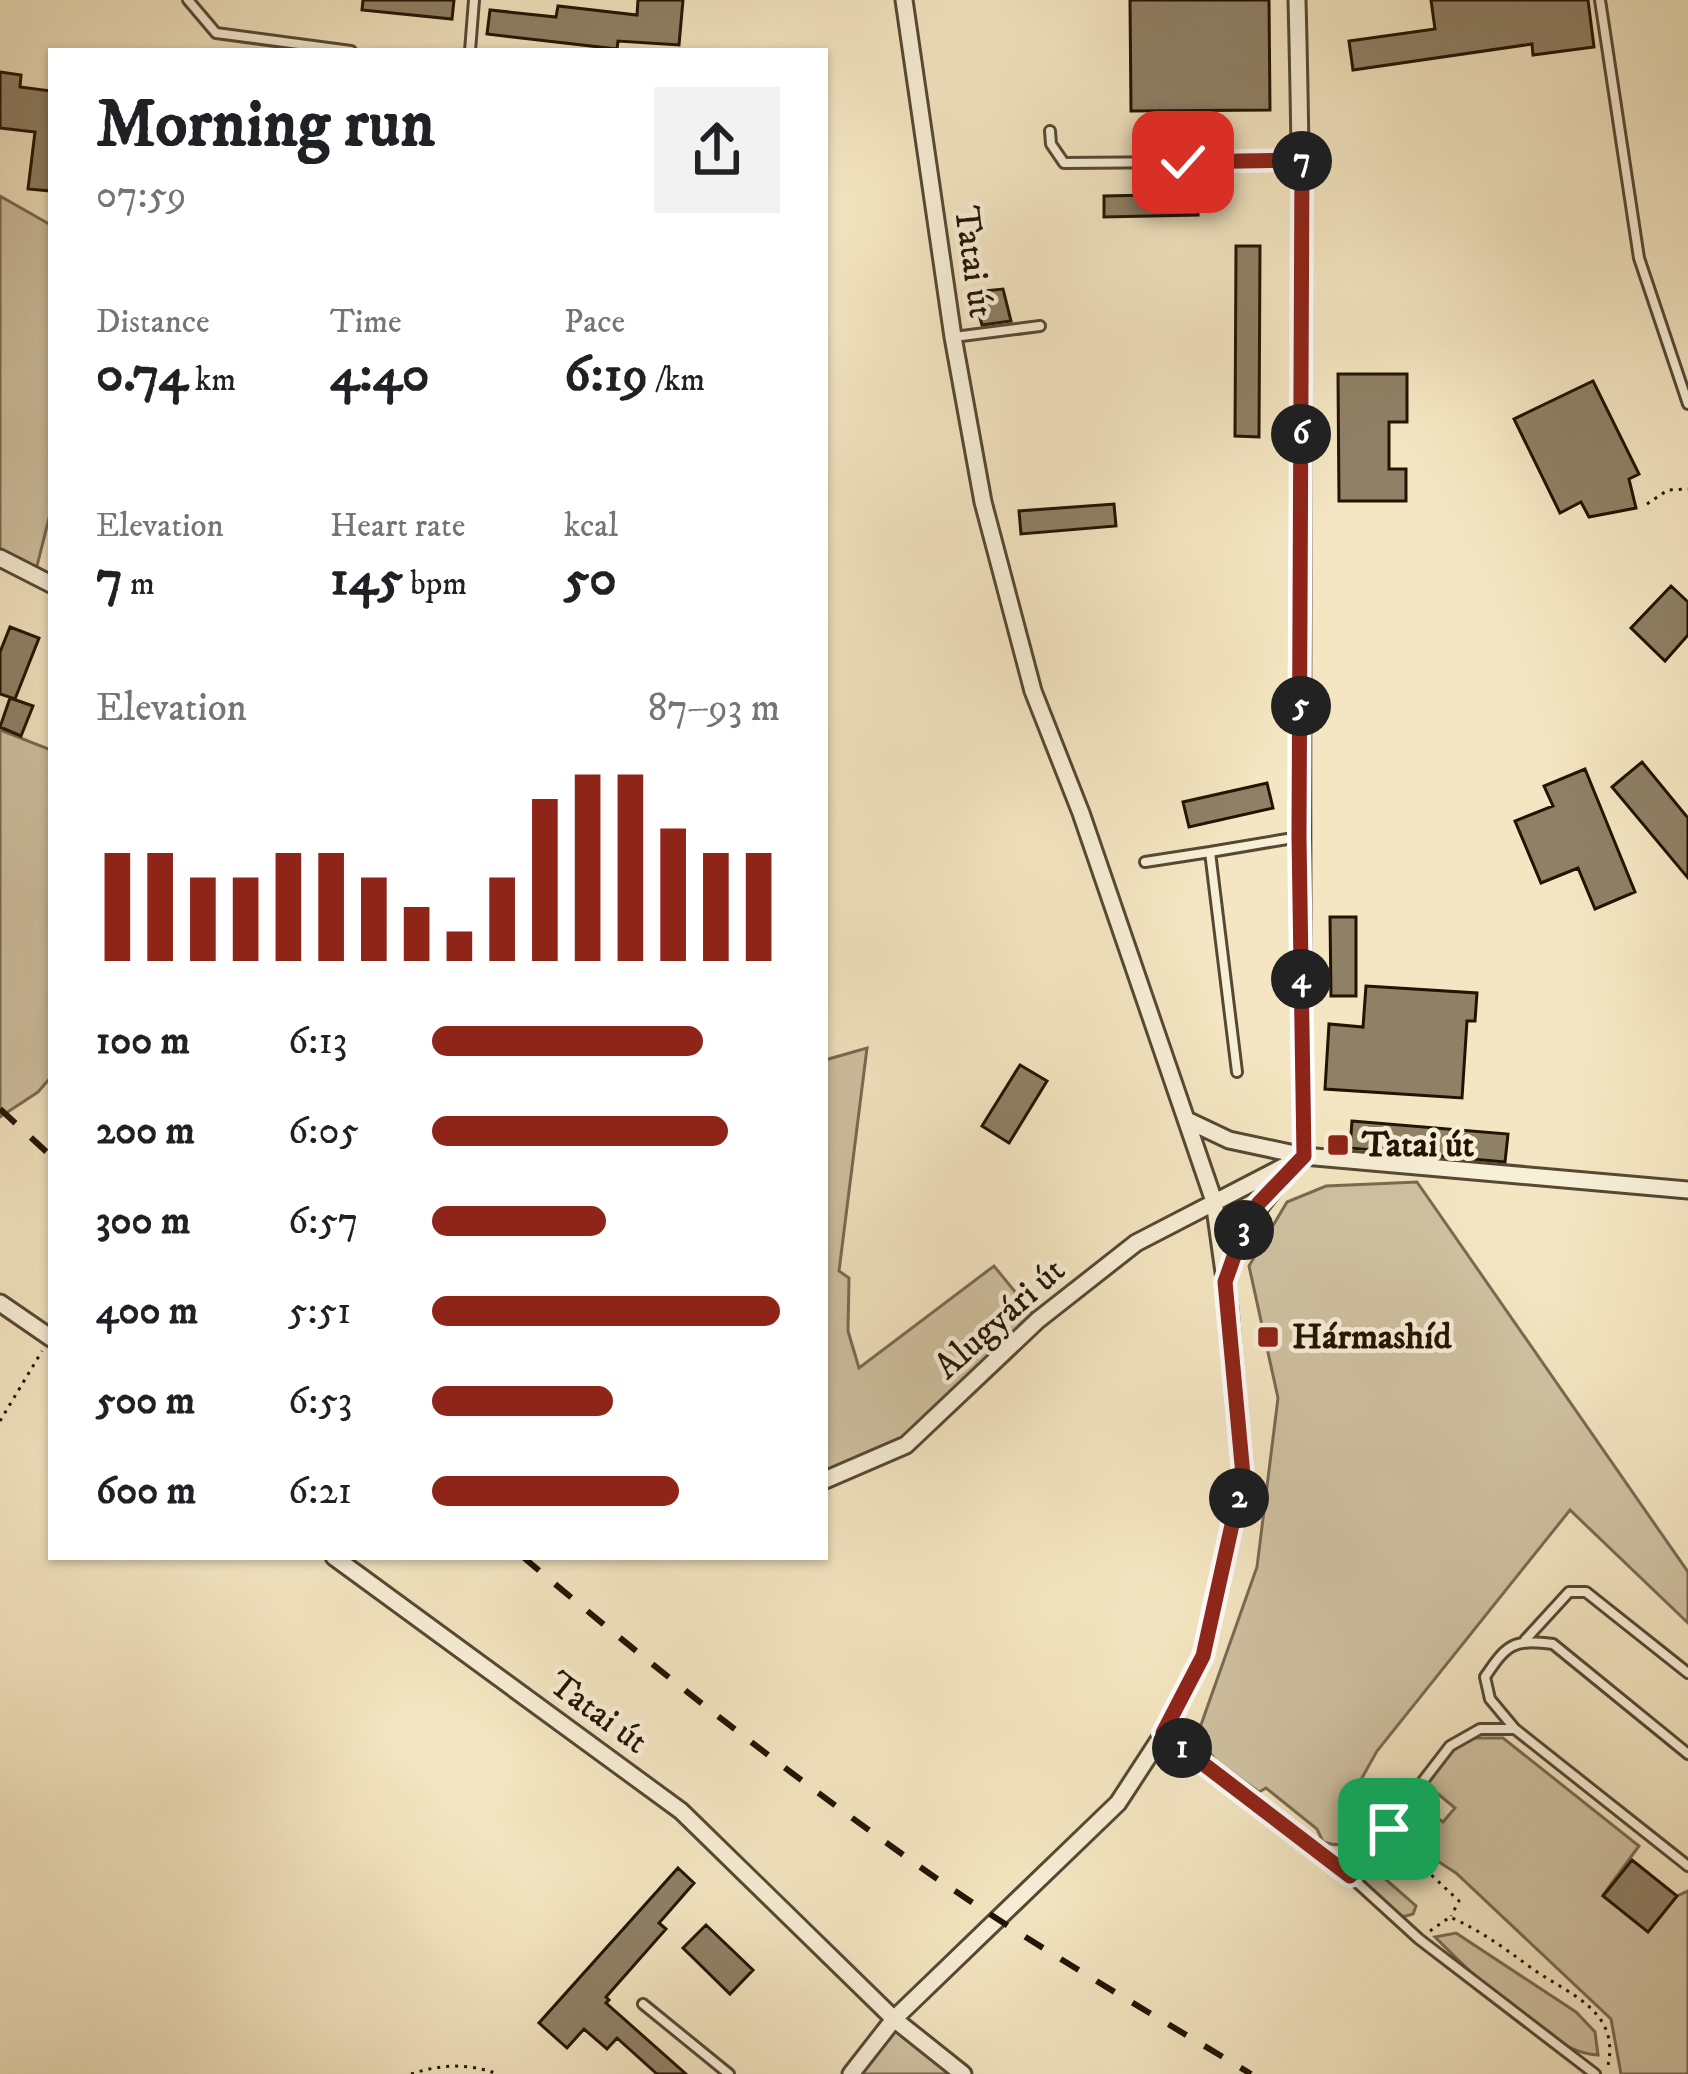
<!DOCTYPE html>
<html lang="en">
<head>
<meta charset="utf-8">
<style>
	body { margin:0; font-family:"IM FELL DW Pica",serif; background:#f2f2f2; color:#202124; height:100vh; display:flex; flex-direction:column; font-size:45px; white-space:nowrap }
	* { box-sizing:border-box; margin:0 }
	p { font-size:39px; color:#757577 }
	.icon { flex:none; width:66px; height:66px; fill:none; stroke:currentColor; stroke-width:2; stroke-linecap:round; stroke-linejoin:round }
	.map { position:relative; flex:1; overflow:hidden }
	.side { position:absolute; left:48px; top:48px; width:780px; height:1512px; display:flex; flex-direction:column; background:#fff; border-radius:0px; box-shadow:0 3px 9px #0004 }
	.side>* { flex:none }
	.pin { position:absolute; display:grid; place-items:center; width:102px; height:102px; color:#fff; margin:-51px; border-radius:24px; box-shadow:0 6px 18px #0006 }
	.km { position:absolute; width:60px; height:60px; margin:-30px; border-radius:50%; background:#222; color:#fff; font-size:33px; line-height:60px; text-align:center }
	.round { display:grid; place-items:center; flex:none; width:126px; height:126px; border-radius:0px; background:#f2f2f2 }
	.headline { display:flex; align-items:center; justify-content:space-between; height:204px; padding:0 48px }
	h1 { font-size:66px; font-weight:700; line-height:90px }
	.figures { display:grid; grid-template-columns:repeat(3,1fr); gap:18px; height:204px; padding:12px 48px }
	.figures div { display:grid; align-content:center }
	.figures b { font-size:51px; font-weight:700 }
	.figures small { font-size:33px; font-weight:400 }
	.figures p { font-size:33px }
	.chart { height:336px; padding:24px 48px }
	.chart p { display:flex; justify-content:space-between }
	.chart svg { width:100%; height:216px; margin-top:12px; stroke:#8f2418; stroke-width:6 }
	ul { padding:0 48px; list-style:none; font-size:39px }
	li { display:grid; grid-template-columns:192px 144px 1fr; align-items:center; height:90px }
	li i { height:30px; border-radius:15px; background:#8f2418 }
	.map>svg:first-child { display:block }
	.green { fill:#d0c2a2; stroke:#796a52; stroke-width:3 }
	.building { fill:#8f8166; stroke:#221303; stroke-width:3 }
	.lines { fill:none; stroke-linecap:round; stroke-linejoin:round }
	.lane-casing { stroke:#564833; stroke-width:14 }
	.street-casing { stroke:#564833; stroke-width:21 }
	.path { stroke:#221303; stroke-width:3; stroke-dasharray:3 6; stroke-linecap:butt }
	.lane { stroke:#f8efd7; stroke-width:8 }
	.street { stroke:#f8efd7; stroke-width:15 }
	.rail { stroke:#221303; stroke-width:6; stroke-dasharray:21 21; stroke-linecap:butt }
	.route-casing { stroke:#fff; stroke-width:24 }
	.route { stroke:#8f2418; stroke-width:15 }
	.poi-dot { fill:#8f2418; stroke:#f8efd7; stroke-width:4.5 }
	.labels { text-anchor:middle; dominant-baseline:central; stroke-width:9; stroke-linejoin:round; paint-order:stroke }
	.street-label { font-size:36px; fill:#221303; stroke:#f8efd7 }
	.poi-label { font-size:36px; font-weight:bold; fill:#221303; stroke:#f8efd7; text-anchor:start }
</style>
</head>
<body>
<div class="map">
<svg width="1688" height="2074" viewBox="0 0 1688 2074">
	<rect width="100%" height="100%" fill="#f4e6c2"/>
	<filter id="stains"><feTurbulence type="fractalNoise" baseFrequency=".00167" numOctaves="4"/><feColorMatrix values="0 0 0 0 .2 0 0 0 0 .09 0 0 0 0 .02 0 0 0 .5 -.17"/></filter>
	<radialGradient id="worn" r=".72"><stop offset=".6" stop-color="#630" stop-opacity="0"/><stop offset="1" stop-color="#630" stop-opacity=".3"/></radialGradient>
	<!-- green -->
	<path class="green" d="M0 196 51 225V510L34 578 0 558Z
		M0 730 51 750V1077L38 1092 0 1117Z
		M867 1048 839 1271 849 1278 848 1331 859 1368 994 1266 1038 1320 906 1445 825 1479V1060Z
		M1417 1182 1688 1572V1623L1570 1510 1377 1751 1353 1794 1380 1823C1360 1840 1349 1850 1323 1842L1317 1829 1266 1788 1259 1792 1216 1761 1197 1736 1257 1567 1278 1398 1249 1266 1287 1202 1326 1186Z
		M1474 1738H1503L1639 1846 1603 1895 1648 1932 1677 1896 1688 1891V2074H1621L1611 2019 1456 1873 1416 1847 1382 1876 1416 1906 1413 1914 1402 1917 1375 1897 1363 1879 1366 1855 1414 1800 1443 1822 1455 1808 1426 1784 1450 1751Z
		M1456 1933 1576 2012 1595 2032 1598 2055C1550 2054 1470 1972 1435 1937Z
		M894 2019 963 2074H852Z"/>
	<!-- building -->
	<path class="building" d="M363 0H454L452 19 362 10Z
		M638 0H683L679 45 618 41 617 49 487 34 490 10 556 17 558 6 637 15Z
		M1130 0H1269L1270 110 1131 111Z
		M1431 0H1588L1594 47 1533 55 1532 44 1353 70 1349 41 1435 29Z
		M0 72 21 75 20 87 51 91V191L28 189 35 132 0 128Z
		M1198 194V215L1104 217V196Z
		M1236 246H1260L1259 437 1235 436Z
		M1003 289 1011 321 982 325 973 292Z
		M1338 374H1407V422H1389V469H1406V501H1339Z
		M1593 381 1639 474 1629 479 1636 508 1589 517 1581 502 1560 513 1514 419Z
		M1114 504 1116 526 1021 534 1019 511Z
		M1671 586 1688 602V635L1665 661 1631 628Z
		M10 627 39 638 15 699 0 694V652Z
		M10 698 33 706 21 736 0 727Z
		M1642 762 1688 818V878L1612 787Z
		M1585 769 1635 892 1595 909 1578 868 1541 883 1515 821 1553 806 1544 786Z
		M1267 783 1273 808 1189 827 1183 802Z
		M1330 917H1356V996H1331Z
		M1366 986 1477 993 1475 1021H1467L1462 1098 1325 1089 1329 1024 1363 1027Z
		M1020 1065 1047 1081 1009 1143 982 1126Z
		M1352 1121 1508 1134 1505 1162 1350 1148Z
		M1632 1860 1677 1896 1648 1932 1603 1896Z
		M678 1868 694 1883 659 1923 666 1929 606 1997 609 2000 606 2003 686 2074H657L617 2038 607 2049 584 2029 567 2048 539 2023Z
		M706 1925 753 1970 730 1994 683 1948Z"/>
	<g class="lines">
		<!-- lane casing -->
		<g class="lane-casing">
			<path id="lane" d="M188 0 216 33 351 51
				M1600 0 1639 258 1688 404
				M470 51 474 0
				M1050 131 1051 144 1064 163 1301 161
				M954 337 1040 326
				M1145 862 1210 852
				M1237 1072 1210 852 1299 837
				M1525 1640 1569 1592H1586L1688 1673
				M1164 1734 1350 1876 1419 1939 1595 2074
				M1688 1754 1553 1644C1513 1639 1507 1644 1485 1677L1490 1699 1515 1729 1688 1866
				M1350 1876 1450 1746 1480 1729H1514
				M643 2004 729 2074"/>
		</g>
		<!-- street casing -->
		<g class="street-casing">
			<path id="street" d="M1297 0C1307 385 1298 771 1304 1156
				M0 558 51 584
				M1189 1121 1229 1140 1304 1156 1688 1190
				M1226 1278C1245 1226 1256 1207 1294 1167
				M0 1303 51 1338
				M825 1480 906 1445 1038 1320 1136 1243 1304 1156
				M334 1557 681 1811 894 2019 963 2074
				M851 2074 894 2019 1118 1803 1163 1734 1203 1656 1243 1475 1229 1308 1214 1201 1081 813 1033 691 983 502 953 337 904 0"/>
		</g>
		<!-- path -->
		<path class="path" d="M1647 504 1668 490 1688 489
			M0 1421 42 1351
			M1425 1869 1459 1901 1451 1916
			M1430 1931 1450 1917C1481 1931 1503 1947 1530 1967 1567 1994 1623 2010 1607 2069
			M411 2074C442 2064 467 2063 498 2074"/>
		<!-- lane -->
		<use href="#lane" class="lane"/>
		<!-- street -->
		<use href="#street" class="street"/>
		<!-- rail -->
		<path class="rail" d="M0 1109 51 1156
			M523 1557C655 1669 791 1776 933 1876 1036 1947 1144 2009 1251 2074"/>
	</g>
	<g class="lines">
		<!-- route casing -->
		<g class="route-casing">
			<path id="route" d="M1183 162 1302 160 1299 837 1304 1156 1258 1204 1244 1228 1225 1282 1243 1475 1203 1656 1163 1733 1350 1876 1389 1829"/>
		</g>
		<!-- route -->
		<use href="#route" class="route"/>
	</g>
	<!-- markers -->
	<g class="poi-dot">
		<rect x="1326" y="1133" width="24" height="24" rx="6"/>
		<rect x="1256" y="1325" width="24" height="24" rx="6"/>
	</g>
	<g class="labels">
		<!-- street labels -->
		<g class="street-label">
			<text transform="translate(973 262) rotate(82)">Tatai út</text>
			<text transform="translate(1000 1319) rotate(-42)">Alugyári út</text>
			<text transform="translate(598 1713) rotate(36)">Tatai út</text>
		</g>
		<!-- poi labels -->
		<g class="poi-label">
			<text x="1362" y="1145">Tatai út</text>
			<text x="1292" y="1337">Hármashíd</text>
		</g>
	</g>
	<rect width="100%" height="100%" filter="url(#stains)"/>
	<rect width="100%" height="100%" fill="url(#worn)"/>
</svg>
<div class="pin" style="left:1389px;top:1829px;background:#1e9e55"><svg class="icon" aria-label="arrive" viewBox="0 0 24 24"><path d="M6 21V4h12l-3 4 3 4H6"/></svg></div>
<div class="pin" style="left:1183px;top:162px;background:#d93025"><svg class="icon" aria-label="check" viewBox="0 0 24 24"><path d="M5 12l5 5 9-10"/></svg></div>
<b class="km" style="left:1182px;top:1748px">1</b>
<b class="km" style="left:1239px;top:1498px">2</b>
<b class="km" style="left:1244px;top:1230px">3</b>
<b class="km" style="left:1301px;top:979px">4</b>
<b class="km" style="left:1301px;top:706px">5</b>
<b class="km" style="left:1301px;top:434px">6</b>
<b class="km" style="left:1302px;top:161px">7</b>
<section class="side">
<div class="headline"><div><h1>Morning run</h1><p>07:59</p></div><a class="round"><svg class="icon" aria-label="share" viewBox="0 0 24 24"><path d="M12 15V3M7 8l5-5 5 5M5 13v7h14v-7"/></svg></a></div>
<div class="figures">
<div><p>Distance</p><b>0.74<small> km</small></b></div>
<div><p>Time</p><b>4:40</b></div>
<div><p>Pace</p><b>6:19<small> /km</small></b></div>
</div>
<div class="figures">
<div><p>Elevation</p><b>7<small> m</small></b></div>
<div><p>Heart rate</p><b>145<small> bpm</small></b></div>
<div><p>kcal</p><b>50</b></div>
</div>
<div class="chart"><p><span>Elevation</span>87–93 m</p>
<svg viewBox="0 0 160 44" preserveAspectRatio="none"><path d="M5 44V22M15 44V22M25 44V27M35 44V27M45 44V22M55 44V22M65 44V27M75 44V33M85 44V38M95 44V27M105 44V11M115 44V6M125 44V6M135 44V17M145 44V22M155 44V22"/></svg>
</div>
<ul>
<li><b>100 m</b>6:13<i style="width:78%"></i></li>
<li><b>200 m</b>6:05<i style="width:85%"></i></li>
<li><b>300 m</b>6:57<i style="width:50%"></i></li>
<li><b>400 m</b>5:51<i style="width:100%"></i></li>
<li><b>500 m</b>6:53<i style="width:52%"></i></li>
<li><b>600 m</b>6:21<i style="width:71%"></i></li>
</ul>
</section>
</div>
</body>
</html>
